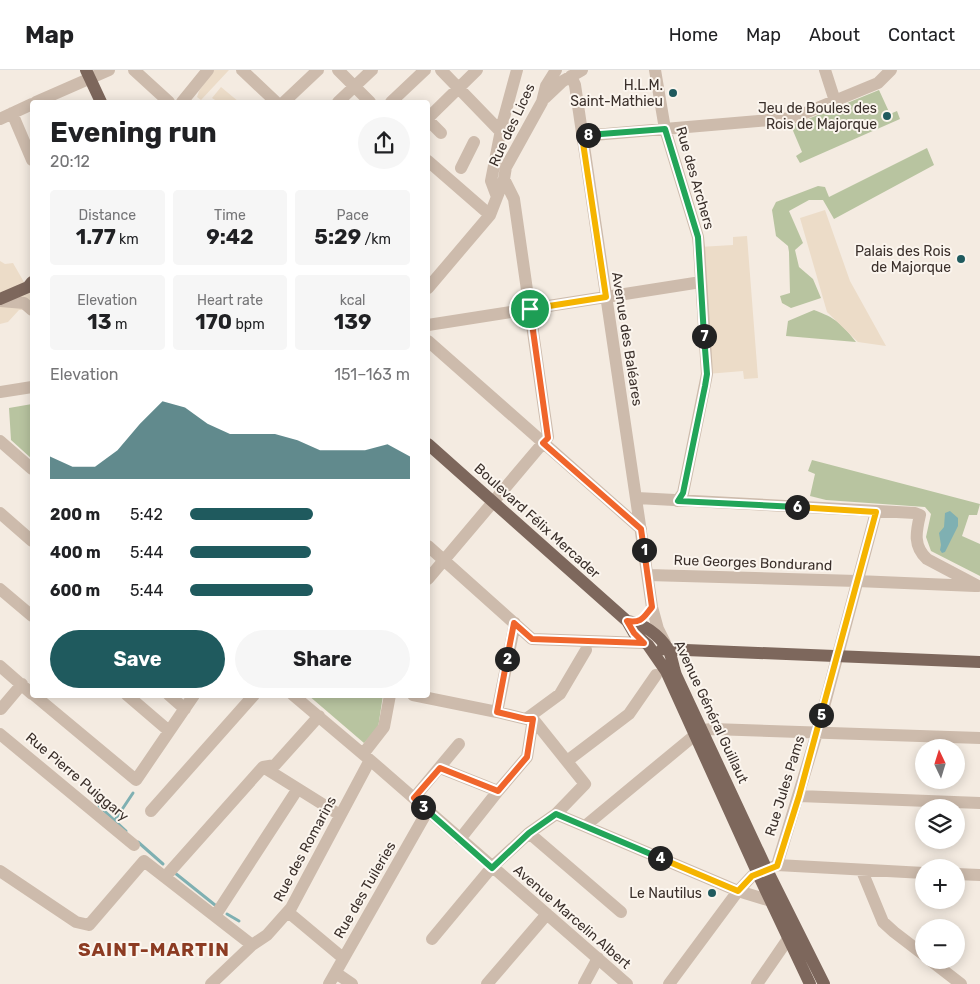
<!DOCTYPE html>
<html lang="en">
<head>
<meta charset="utf-8">
<style>
	body { margin:0; font-family:Rubik,sans-serif; background:#f6f6f6; color:#202124; height:100vh; display:flex; flex-direction:column; font-size:19px; white-space:nowrap }
	* { box-sizing:border-box; margin:0 }
	p { font-size:16px; color:#757577 }
	.icon { flex:none; width:28px; height:28px; fill:none; stroke:currentColor; stroke-width:2; stroke-linecap:round; stroke-linejoin:round }
	.map { position:relative; flex:1; overflow:hidden }
	.panel { position:absolute; left:30px; top:30px; width:400px; height:598px; display:flex; flex-direction:column; background:#fff; border-radius:5px; box-shadow:0 2px 12px #0003 }
	.panel>* { flex:none }
	.needle { width:32px; rotate:356deg }
	.controls { position:absolute; left:915px; top:669px; display:grid; gap:10px }
	.controls a { display:grid; place-items:center; width:50px; height:50px; border-radius:50%; background:#fff; box-shadow:0 2px 12px #0003; font-size:25px }
	.pin { position:absolute; display:grid; place-items:center; width:42px; height:42px; color:#fff; margin:-21px; border:2px solid #fff; border-radius:50%; box-shadow:0 1px 5px #0007 }
	.km { position:absolute; width:25px; height:25px; margin:-12px; border-radius:50%; background:#222; color:#fff; font-size:14px; line-height:25px; text-align:center }
	.round { display:grid; place-items:center; flex:none; width:52px; height:52px; border-radius:26px; background:#f6f6f6 }
	.summary { display:flex; align-items:center; justify-content:space-between; height:85px; padding:0 20px }
	h1 { font-size:28px; font-weight:700; line-height:38px }
	.stats { display:grid; grid-template-columns:repeat(3,1fr); gap:8px; height:85px; padding:5px 20px }
	.stats div { display:grid; align-content:center; border-radius:5px; background:#f6f6f6; text-align:center }
	.stats b { font-size:21px; font-weight:700 }
	.stats small { font-size:14px; font-weight:400 }
	.stats p { font-size:14px }
	.chart { height:140px; padding:10px 20px }
	.chart p { display:flex; justify-content:space-between }
	.chart svg { width:100%; height:90px; margin-top:5px; fill:#1f5a5e; opacity:.7 }
	.primary-button { display:flex; gap:10px; margin-top:auto; padding:10px 20px }
	.primary-button a { flex:1; height:58px; border-radius:30px; background:#1f5a5e; color:#fff; font-size:20px; font-weight:700; line-height:58px; text-align:center }
	.primary-button a+a { background:#f6f6f6; color:#202124 }
	ul { padding:0 20px; list-style:none; font-size:16px }
	li { display:grid; grid-template-columns:80px 60px 1fr; align-items:center; height:38px }
	li i { height:12px; border-radius:6px; background:#1f5a5e }
	header { display:flex; align-items:center; gap:30px; box-sizing:border-box; height:70px; padding:0 25px; background:#fff; border-bottom:1px solid #e0e0e0 }
	header strong { font-size:24px }
	nav { display:flex; gap:28px; margin-inline-start:auto; font-size:18px }
	.map>svg:first-child { display:block }
	.green { fill:#b8c4a0 }
	.plaza { fill:#ecdcc8 }
	.water { fill:#7fb0b2 }
	.lines { fill:none; stroke-linecap:round; stroke-linejoin:round }
	.stream { stroke:#7fb0b2; stroke-width:3 }
	.minor { stroke:#cdbbac; stroke-width:12 }
	.major { stroke:#7d675c; stroke-width:12 }
	.split-1-casing { stroke:#fff; stroke-width:10 }
	.split-2-casing { stroke:#fff; stroke-width:10 }
	.split-3-casing { stroke:#fff; stroke-width:10 }
	.split-4-casing { stroke:#fff; stroke-width:10 }
	.split-5-casing { stroke:#fff; stroke-width:10 }
	.split-6-casing { stroke:#fff; stroke-width:10 }
	.split-7-casing { stroke:#fff; stroke-width:10 }
	.split-8-casing { stroke:#fff; stroke-width:10 }
	.split-9-casing { stroke:#fff; stroke-width:10 }
	.split-1 { stroke:#f0652b; stroke-width:6 }
	.split-2 { stroke:#f0652b; stroke-width:6 }
	.split-3 { stroke:#f0652b; stroke-width:6 }
	.split-4 { stroke:#22a559; stroke-width:6 }
	.split-5 { stroke:#f5b400; stroke-width:6 }
	.split-6 { stroke:#f5b400; stroke-width:6 }
	.split-7 { stroke:#22a559; stroke-width:6 }
	.split-8 { stroke:#22a559; stroke-width:6 }
	.split-9 { stroke:#f5b400; stroke-width:6 }
	.poi-dot { fill:#1f5a5e; stroke:#fbf5ee; stroke-width:2 }
	.labels { text-anchor:middle; dominant-baseline:central; stroke-width:4; stroke-linejoin:round; paint-order:stroke }
	.poi-label { font-size:14px; fill:#3b302b; stroke:#fbf5ee; text-anchor:end }
	.street-label { font-size:14px; fill:#3b302b; stroke:#fbf5ee }
	.district-label { font-size:19px; font-weight:bold; letter-spacing:1px; fill:#8c3b22; stroke:#fbf5ee }
</style>
</head>
<body>
<header>
<strong>Map</strong>
<nav><a>Home</a><a>Map</a><a>About</a><a>Contact</a></nav>
</header>
<div class="map">
<svg width="980" height="914" viewBox="0 0 980 914">
	<rect width="100%" height="100%" fill="#f4ebe1"/>
	<!-- green -->
	<path class="green" d="M879 20 890 44 897 41 900 49 800 93 796 86 802 82 791 56Z
		M927 78 934 95 834 149 823 130H809L789 141 803 173 795 180 799 197 813 209 821 228 791 238 782 233 780 226 790 223 789 182 788 176 776 166 772 140 776 132 818 116 825 117 829 127Z
		M814 240C836 248 842 254 856 272L786 266 788 251Z
		M32 334V389L11 370 9 338Z
		M812 390 980 434 977 445H969L962 466 980 474V506L931 481 926 467 931 444 925 437 826 430 810 426 815 404 808 401Z
		M308 625H383L378 658 364 673Z"/>
	<!-- plaza -->
	<path class="plaza" d="M214 0H229L201 30 197 27 199 21Z
		M221 17 239 32H218L212 28Z
		M825 140 850 211 886 276 858 272 827 242 800 148Z
		M747 166 758 308 744 309 743 301 707 304 699 177 733 175V167Z
		M0 191 5 194 13 193 32 226V231L22 240H19L8 252 0 254Z"/>
	<!-- water -->
	<path class="water" d="M950 441 958 448V456L945 482 942 483 940 480 941 475 939 463 944 457 945 443Z"/>
	<g class="lines">
		<!-- stream -->
		<path class="stream" d="M99 736 126 761
			M115 750 133 723
			M138 772 163 794
			M175 803 215 835
			M227 844 239 851"/>
		<!-- minor -->
		<path class="minor" d="M134 0 169 32
			M242 0 276 32
			M338 0 370 32
			M441 0 500 61
			M655 0 665 59 698 167 699 177 707 304 683 423 677 431
			M825 0 835 31
			M571 6 575 15 652 537 658 559 665 573
			M545 28 563 11 582 0
			M36 32 109 0
			M182 32 208 0
			M284 32 318 0
			M338 32 372 0
			M391 32 425 0
			M12 43 32 90
			M428 48 477 0
			M0 49 32 34
			M428 50 441 63
			M582 66 793 48 878 13 891 0
			M428 91 490 145
			M461 98 474 72
			M497 127 491 111 502 55 517 0
			M428 218 490 145 504 109 506 97 542 32 546 16 556 0
			M0 231 24 233 32 240
			M428 255 701 212
			M428 271 641 459
			M0 322 32 317
			M0 371 32 399
			M637 428 915 443 920 445C916 462 913 476 927 489L978 516
			M0 443 32 471
			M428 476 532 569 644 573
			M648 505 857 511 975 516
			M428 509 548 367 514 129 504 109
			M0 519 32 546
			M0 596 32 624
			M34 625 136 710 194 625
			M127 625 169 661
			M169 625 185 639
			M293 625 370 690 627 914
			M413 625 497 642 526 649H533
			M1 639 22 614
			M497 642 515 553
			M526 649 560 624 586 580
			M703 660 712 659 980 668
			M0 664 134 775
			M363 684 384 657 390 625
			M567 691 629 644 656 605
			M263 697 340 745
			M440 698 498 721
			M799 726 980 733
			M414 728 459 674
			M151 741 254 625
			M556 744 738 821 771 831
			M585 756 695 665
			M529 763 621 842
			M460 769 498 721 527 687 533 649
			M777 795 817 663 876 442
			M0 801 76 852 89 855 144 791 252 875
			M862 801 883 852 894 862 924 885
			M956 804 980 805
			M165 807 263 697 275 695 319 646
			M288 842 343 888
			M215 846 297 720
			M432 869 492 797 529 763 556 744 585 714 533 649
			M930 890 961 914
			M336 903 352 914
			M211 914 252 875 267 865 291 838 370 690
			M329 914 428 740
			M487 914 547 844
			M584 914 598 888
			M669 914 738 821 752 806 777 795 924 803
			M757 914 788 869"/>
		<!-- major -->
		<path class="major" d="M86 0 101 32
			M0 229 28 217 32 212
			M428 374 627 551 634 563 648 575 666 601 758 804 810 914
			M627 551C643 553 659 565 668 579 672 586 673 597 676 605L767 800 824 914
			M662 579 980 592"/>
	</g>
	<g class="lines">
		<!-- split-1 casing -->
		<g class="split-1-casing">
			<path id="split-1" d="M530 239 548 368 543 373 641 459 644 480"/>
		</g>
		<!-- split-2 casing -->
		<g class="split-2-casing">
			<path id="split-2" d="M507 589 514 553 532 569 644 573 634 563 627 551C642 553 643 548 652 537L644 480"/>
		</g>
		<!-- split-3 casing -->
		<g class="split-3-casing">
			<path id="split-3" d="M423 737 414 728 440 698 498 721 527 687 533 649H526L497 642 507 589"/>
		</g>
		<!-- split-4 casing -->
		<g class="split-4-casing">
			<path id="split-4" d="M423 737 492 798 529 763 556 744 660 788"/>
		</g>
		<!-- split-5 casing -->
		<g class="split-5-casing">
			<path id="split-5" d="M660 788 738 821 752 806 777 796 799 726 821 645"/>
		</g>
		<!-- split-6 casing -->
		<g class="split-6-casing">
			<path id="split-6" d="M797 437 876 442 821 645"/>
		</g>
		<!-- split-7 casing -->
		<g class="split-7-casing">
			<path id="split-7" d="M704 266 707 304 705 316 683 423 678 431 797 437"/>
		</g>
		<!-- split-8 casing -->
		<g class="split-8-casing">
			<path id="split-8" d="M588 65 665 59 698 167 704 266"/>
		</g>
		<!-- split-9 casing -->
		<g class="split-9-casing">
			<path id="split-9" d="M530 239 606 227 582 66 588 65"/>
		</g>
		<!-- split-1 -->
		<use href="#split-1" class="split-1"/>
		<!-- split-2 -->
		<use href="#split-2" class="split-2"/>
		<!-- split-3 -->
		<use href="#split-3" class="split-3"/>
		<!-- split-4 -->
		<use href="#split-4" class="split-4"/>
		<!-- split-5 -->
		<use href="#split-5" class="split-5"/>
		<!-- split-6 -->
		<use href="#split-6" class="split-6"/>
		<!-- split-7 -->
		<use href="#split-7" class="split-7"/>
		<!-- split-8 -->
		<use href="#split-8" class="split-8"/>
		<!-- split-9 -->
		<use href="#split-9" class="split-9"/>
	</g>
	<!-- markers -->
	<g class="poi-dot">
		<circle cx="673" cy="23" r="5"/>
		<circle cx="887" cy="46" r="5"/>
		<circle cx="961" cy="189" r="5"/>
		<circle cx="712" cy="823" r="5"/>
	</g>
	<g class="labels">
		<!-- poi labels -->
		<g class="poi-label">
			<text x="663" y="15">H.L.M.<tspan x="663" dy="16">Saint-Mathieu</tspan></text>
			<text x="877" y="38">Jeu de Boules des<tspan x="877" dy="16">Rois de Majorque</tspan></text>
			<text x="951" y="181">Palais des Rois<tspan x="951" dy="16">de Majorque</tspan></text>
			<text x="702" y="823">Le Nautilus</text>
		</g>
		<!-- street labels -->
		<g class="street-label">
			<text transform="translate(512 55) rotate(-65)">Rue des Lices</text>
			<text transform="translate(695 108) rotate(74)">Rue des Archers</text>
			<text transform="translate(627 269) rotate(81)">Avenue des Baléares</text>
			<text transform="translate(537 451) rotate(42)">Boulevard Félix Mercader</text>
			<text transform="translate(753 493) rotate(2)">Rue Georges Bondurand</text>
			<text transform="translate(711 642) rotate(65)">Avenue Général Guillaut</text>
			<text transform="translate(77 707) rotate(40)">Rue Pierre Puiggary</text>
			<text transform="translate(785 716) rotate(-73)">Rue Jules Pams</text>
			<text transform="translate(305 779) rotate(-62)">Rue des Romarins</text>
			<text transform="translate(365 820) rotate(-60)">Rue des Tuileries</text>
			<text transform="translate(572 847) rotate(41)">Avenue Marcelin Albert</text>
		</g>
		<!-- district labels -->
		<g class="district-label">
			<text x="154" y="879">SAINT-MARTIN</text>
		</g>
	</g>
</svg>
<div class="controls">
<a><svg class="needle" viewBox="-14 -14 28 28"><path d="M0-13l5 13h-10z" fill="#e53935"/><path d="M0 13l5-13h-10z" fill="#757577"/></svg></a>
<a><svg class="icon" aria-label="layers" viewBox="0 0 24 24"><path d="M12 4l9 5-9 5-9-5zM3 14l9 5 9-5"/></svg></a>
<a>+</a>
<a>−</a>
</div>
<div class="pin" style="left:530px;top:239px;background:#1e9e55"><svg class="icon" aria-label="arrive" viewBox="0 0 24 24"><path d="M6 21V4h12l-3 4 3 4H6"/></svg></div>
<b class="km" style="left:644px;top:480px">1</b>
<b class="km" style="left:507px;top:589px">2</b>
<b class="km" style="left:423px;top:737px">3</b>
<b class="km" style="left:660px;top:788px">4</b>
<b class="km" style="left:821px;top:645px">5</b>
<b class="km" style="left:797px;top:437px">6</b>
<b class="km" style="left:704px;top:266px">7</b>
<b class="km" style="left:588px;top:65px">8</b>
<section class="panel">
<div class="summary"><div><h1>Evening run</h1><p>20:12</p></div><a class="round"><svg class="icon" aria-label="share" viewBox="0 0 24 24"><path d="M12 15V3M7 8l5-5 5 5M5 13v7h14v-7"/></svg></a></div>
<div class="stats">
<div><p>Distance</p><b>1.77<small> km</small></b></div>
<div><p>Time</p><b>9:42</b></div>
<div><p>Pace</p><b>5:29<small> /km</small></b></div>
</div>
<div class="stats">
<div><p>Elevation</p><b>13<small> m</small></b></div>
<div><p>Heart rate</p><b>170<small> bpm</small></b></div>
<div><p>kcal</p><b>139</b></div>
</div>
<div class="chart"><p><span>Elevation</span>151–163 m</p>
<svg viewBox="0 0 160 44" preserveAspectRatio="none"><path d="M0 44V33L10 38L20 38L30 30L40 17L50 6L60 9L70 17L80 22L90 22L100 22L110 25L120 30L130 30L140 30L150 27L160 33V44z"/></svg>
</div>
<ul>
<li><b>200 m</b>5:42<i style="width:56%"></i></li>
<li><b>400 m</b>5:44<i style="width:55%"></i></li>
<li><b>600 m</b>5:44<i style="width:56%"></i></li>
</ul>
<div class="primary-button"><a>Save</a><a>Share</a></div>
</section>
</div>
</body>
</html>
